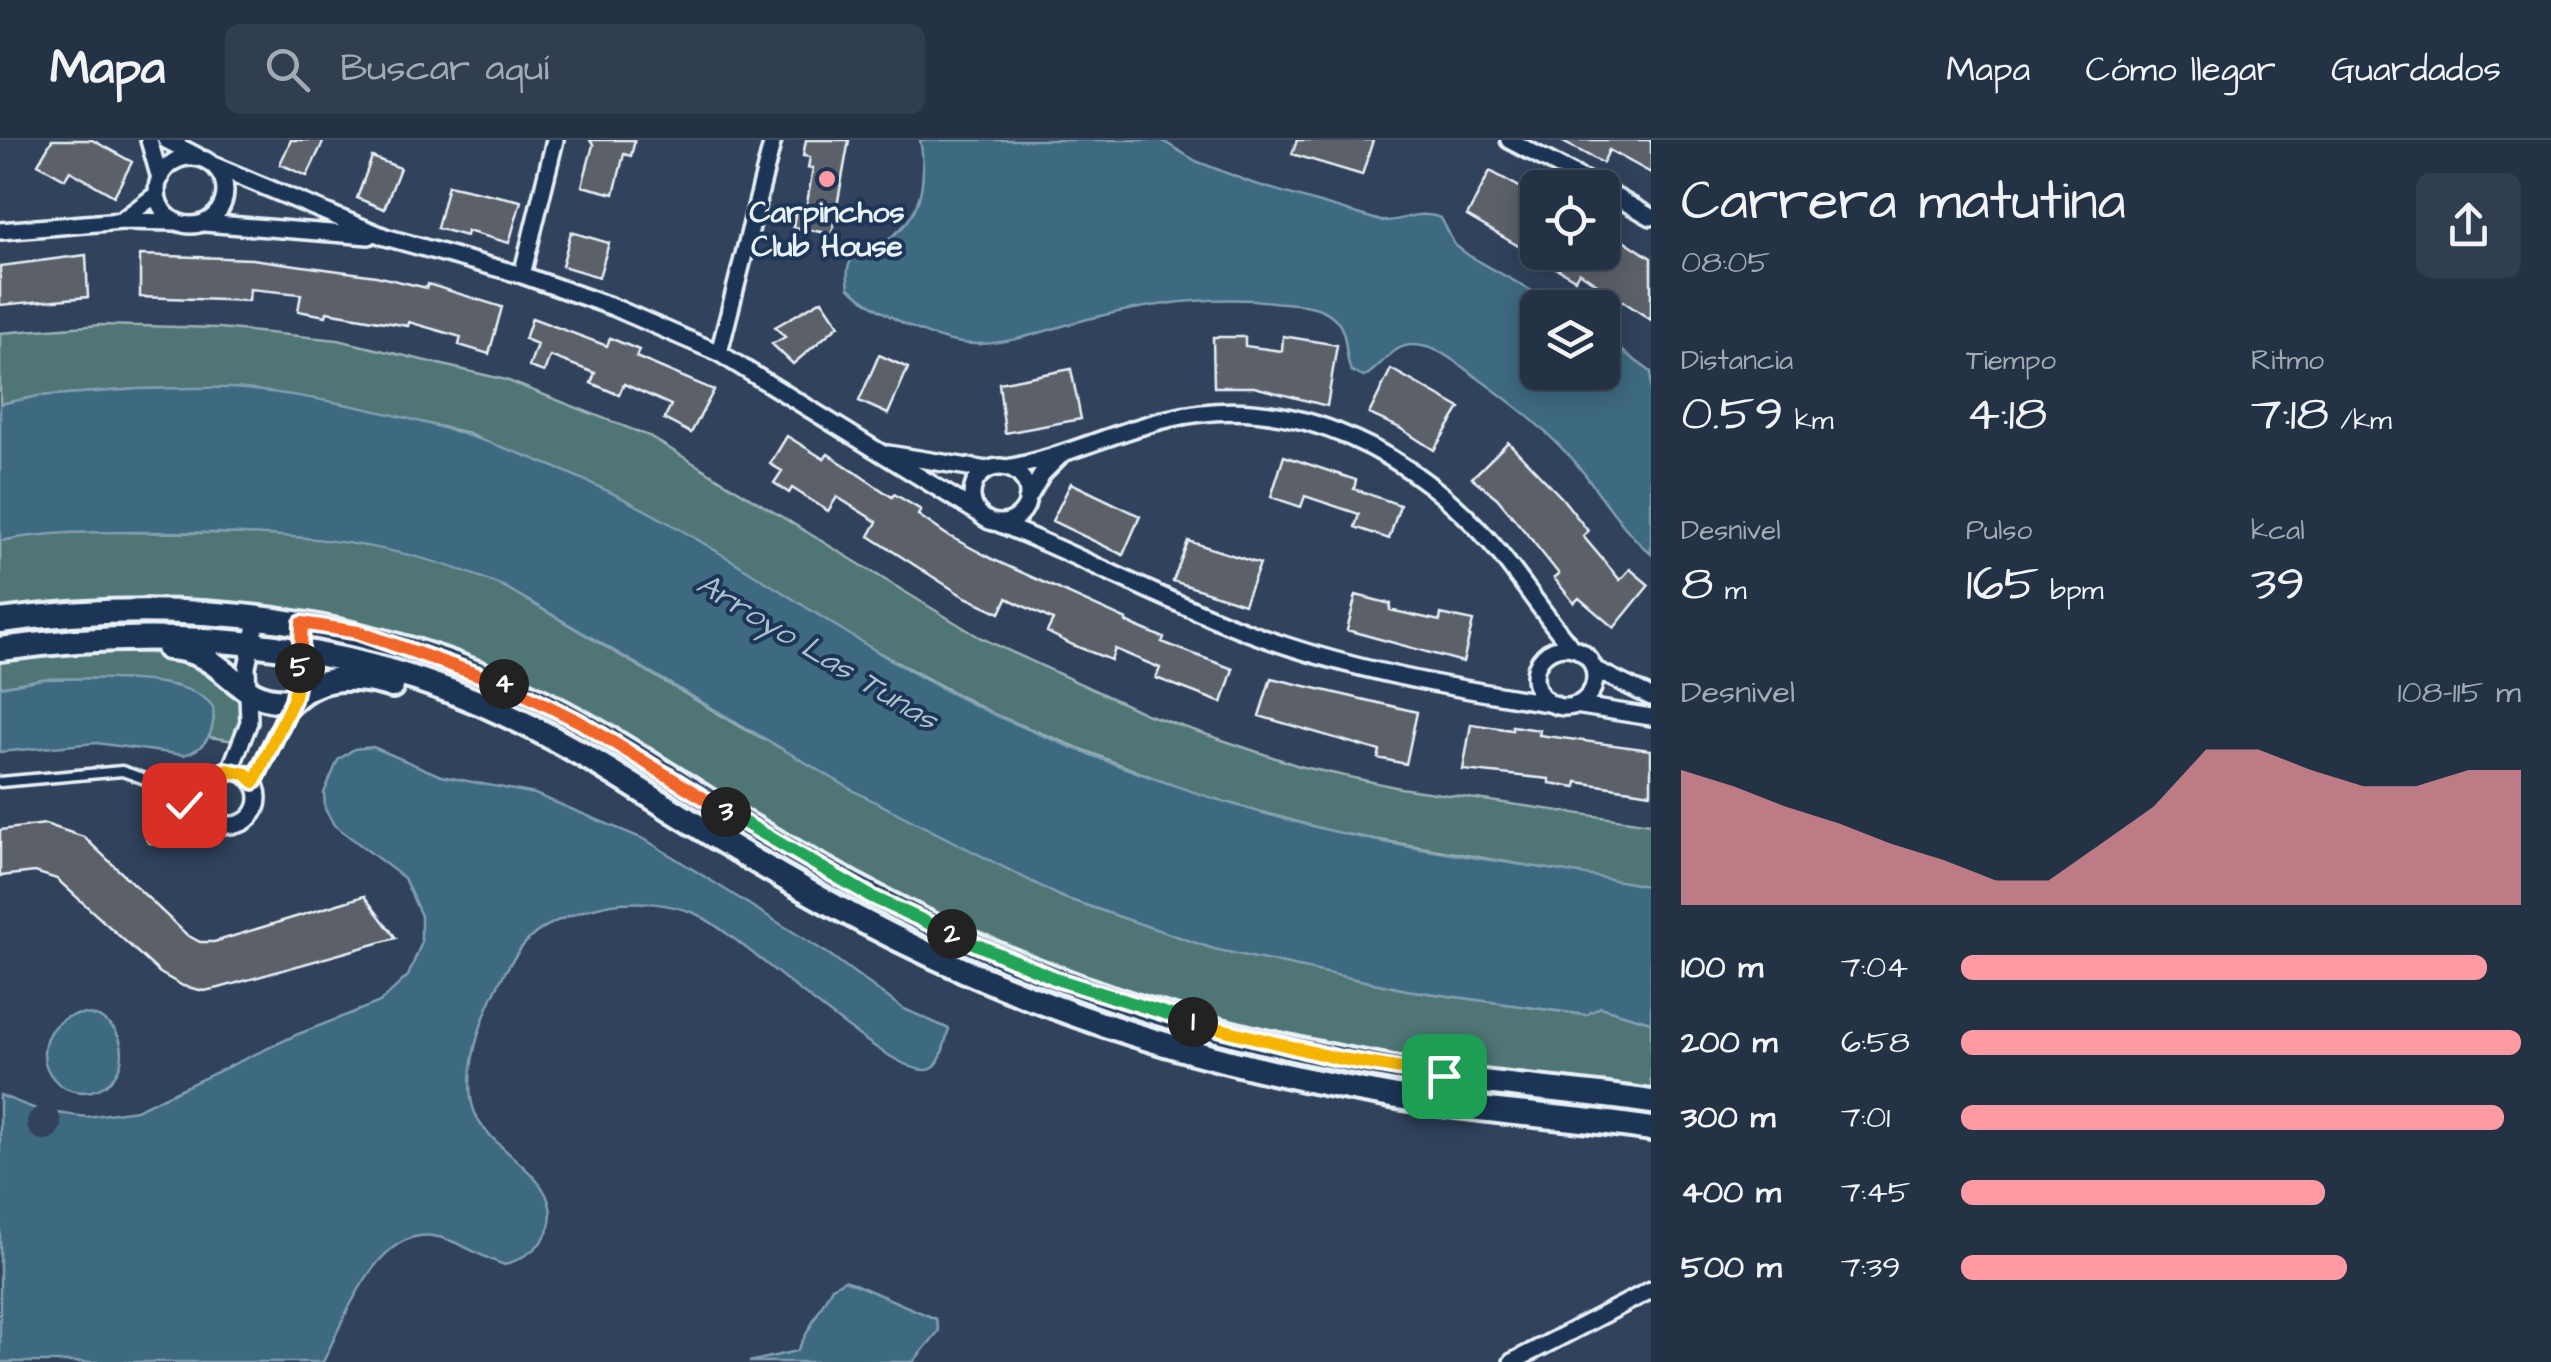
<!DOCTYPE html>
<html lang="es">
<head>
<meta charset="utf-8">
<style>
	body { margin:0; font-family:"Architects Daughter",sans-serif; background:#303e50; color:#f1f3f6; height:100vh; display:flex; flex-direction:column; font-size:38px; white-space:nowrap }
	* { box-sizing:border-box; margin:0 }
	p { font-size:32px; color:#a3aab3 }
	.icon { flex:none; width:55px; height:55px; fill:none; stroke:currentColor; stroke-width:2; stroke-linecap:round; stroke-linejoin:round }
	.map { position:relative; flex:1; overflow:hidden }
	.sheet { display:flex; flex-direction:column; background:#243245; width:900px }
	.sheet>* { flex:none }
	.tools { position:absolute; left:1520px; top:30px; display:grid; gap:20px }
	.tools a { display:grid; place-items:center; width:100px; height:100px; border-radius:15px; background:#243245; box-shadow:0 5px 25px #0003,0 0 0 2px #414d5e; font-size:50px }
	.pin { position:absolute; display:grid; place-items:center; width:85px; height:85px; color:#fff; margin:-42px; border-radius:20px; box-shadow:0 5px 15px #0006 }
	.km { position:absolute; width:50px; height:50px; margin:-25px; border-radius:50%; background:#222; color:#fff; font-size:28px; line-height:50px; text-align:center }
	.round { display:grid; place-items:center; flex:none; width:105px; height:105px; border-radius:15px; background:#303e50 }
	.summary { display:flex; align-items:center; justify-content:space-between; height:170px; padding:0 30px }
	h1 { font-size:55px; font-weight:600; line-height:75px }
	.figures { display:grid; grid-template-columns:repeat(3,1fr); gap:15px; height:170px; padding:10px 30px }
	.figures div { display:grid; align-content:center }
	.figures b { font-size:50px; font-weight:600 }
	.figures small { font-size:28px; font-weight:400 }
	.figures p { font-size:28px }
	.chart { height:280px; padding:20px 30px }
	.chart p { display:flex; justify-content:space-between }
	.chart svg { width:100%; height:180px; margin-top:10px; fill:#ff9aa2; opacity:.7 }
	ul { padding:0 30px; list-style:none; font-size:32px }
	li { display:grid; grid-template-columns:160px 120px 1fr; align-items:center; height:75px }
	li i { height:25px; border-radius:12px; background:#ff9aa2 }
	header { display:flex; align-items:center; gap:60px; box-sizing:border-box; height:140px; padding:0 50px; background:#243245; border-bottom:2px solid #414d5e }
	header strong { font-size:48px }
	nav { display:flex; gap:55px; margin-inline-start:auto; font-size:35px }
	.search { width:700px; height:90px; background:#303e50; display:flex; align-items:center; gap:25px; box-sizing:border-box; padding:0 35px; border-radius:15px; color:#a3aab3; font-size:38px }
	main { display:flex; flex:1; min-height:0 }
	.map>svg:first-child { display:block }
	.green { fill:#507475; stroke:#9cb2b6; stroke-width:2.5 }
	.water { fill:#3d6981; stroke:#819fb1; stroke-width:2.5 }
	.pier { fill:#30425c }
	.building { fill:#5c6167; stroke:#e8f1f8; stroke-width:2.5 }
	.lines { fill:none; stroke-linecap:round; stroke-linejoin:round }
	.lane-casing { stroke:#e8f1f8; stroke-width:15 }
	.street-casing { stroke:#e8f1f8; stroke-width:22 }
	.secondary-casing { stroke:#e8f1f8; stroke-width:30 }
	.lane { stroke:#1d3557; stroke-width:8 }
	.street { stroke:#1d3557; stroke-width:15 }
	.secondary { stroke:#1d3557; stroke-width:22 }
	.split-1-casing { stroke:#fff; stroke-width:20 }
	.split-2-casing { stroke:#fff; stroke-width:20 }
	.split-3-casing { stroke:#fff; stroke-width:20 }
	.split-4-casing { stroke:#fff; stroke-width:20 }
	.split-5-casing { stroke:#fff; stroke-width:20 }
	.split-6-casing { stroke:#fff; stroke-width:20 }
	.split-1 { stroke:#f5b400; stroke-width:12 }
	.split-2 { stroke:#22a559; stroke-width:12 }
	.split-3 { stroke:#22a559; stroke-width:12 }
	.split-4 { stroke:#f0652b; stroke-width:12 }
	.split-5 { stroke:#f0652b; stroke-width:12 }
	.split-6 { stroke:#f5b400; stroke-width:12 }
	.poi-dot { fill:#ff9aa2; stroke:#1d3557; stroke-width:4 }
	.labels { text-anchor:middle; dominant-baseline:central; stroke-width:8; stroke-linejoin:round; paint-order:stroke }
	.poi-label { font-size:30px; font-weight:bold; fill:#e8f1f8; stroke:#1d3557 }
	.water-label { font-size:32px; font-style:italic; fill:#acc1ce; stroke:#1d3557 }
</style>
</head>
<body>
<header>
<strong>Mapa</strong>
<div class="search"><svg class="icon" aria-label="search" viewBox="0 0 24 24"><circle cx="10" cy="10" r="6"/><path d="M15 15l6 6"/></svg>Buscar aquí</div>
<nav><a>Mapa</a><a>Cómo llegar</a><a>Guardados</a></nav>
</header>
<main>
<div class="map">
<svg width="1651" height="1222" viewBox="0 0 1651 1222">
	<rect width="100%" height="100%" fill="#30425c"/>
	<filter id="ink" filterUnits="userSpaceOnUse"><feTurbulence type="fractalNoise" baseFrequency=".01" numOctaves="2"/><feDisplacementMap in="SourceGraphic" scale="20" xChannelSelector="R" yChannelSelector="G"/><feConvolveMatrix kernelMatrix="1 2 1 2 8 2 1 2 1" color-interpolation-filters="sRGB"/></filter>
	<g filter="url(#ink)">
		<!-- green -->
		<path class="green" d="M100 185 219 188 338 200 506 240 649 296 979 497 1146 574 1299 626 1400 648 1651 684V747L1334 692 1189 652 996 575 468 293 353 267 242 249H140L39 256 0 264V193Z
			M47 391 281 394 366 404 445 422 505 447 741 587 1062 757 1215 809 1407 850 1585 875 1600 867 1651 882V954L1318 906 1194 876 1097 844 870 747 606 590C434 467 204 445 0 472V401Z
			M81 481 247 489 245 492C163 485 81 484 0 500V489Z
			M362 509 417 519 542 571 769 708 1118 869 1651 969V979L1395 947 1251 916 1116 876 924 801 765 715 539 580 477 550Z
			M62 510 180 514 238 548 246 577 235 601 209 597 214 578 177 546 100 539H42L0 547V517Z"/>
		<!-- water -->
		<path class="water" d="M920 0H1161L1196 21 1252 43 1381 81C1407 82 1413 69 1441 78L1455 105 1468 115 1560 167 1538 168V232H1602L1603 197 1651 232V414C1623 390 1605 360 1583 332 1550 291 1510 261 1468 231 1451 219 1435 205 1413 205 1391 205 1382 227 1364 237L1351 231C1343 212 1350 191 1332 176 1317 163 1292 164 1273 162 1213 155 1150 164 1092 178 1054 187 1020 202 981 204 938 206 881 175 849 148 848 138 845 127 853 118 861 110 878 105 888 99 923 77 927 37 920 0Z
			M140 249C174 249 211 246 245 249 392 265 538 309 667 382 778 444 879 522 995 575 1103 623 1217 664 1332 691 1437 716 1545 725 1651 747V882L1600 867 1586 875 1407 850 1214 809 1062 757 856 652 505 447C390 398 291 394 168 392 111 392 56 390 0 401V264L39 256Z
			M42 539C81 539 190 532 213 567 216 590 207 609 184 615L96 603 0 612V547Z
			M373 607 441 636 535 654 646 700 830 815 902 868 949 889C945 899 942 925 931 929 898 945 738 791 694 773 671 764 637 760 612 764 588 768 547 781 529 799 496 833 456 927 475 973 492 1014 563 1037 549 1087 544 1107 523 1118 505 1125 481 1118 459 1100 433 1096 376 1088 344 1180 323 1222H0V955L41 971 87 977 136 970 296 895 380 862 408 836 421 804V776L404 738 334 685 325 669 324 653 338 620 354 609Z
			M44 913a39 39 0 1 1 78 0a39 39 0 1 1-78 0Z
			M845 1140 936 1179 939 1191 913 1222H749L797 1211 832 1147Z"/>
		<!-- pier -->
		<path class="pier" d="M27 983a17 17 0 1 1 34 0a17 17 0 1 1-34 0Z"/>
		<!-- building -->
		<path class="building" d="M52 0H92L132 22 114 56 70 31 65 39 38 24Z
			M291 0H324L307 36 280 24Z
			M590 0H635L631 16 624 14 614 54 582 46 593 5Z
			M806 0H849L832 94 793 87 796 68 806 69 813 28H808L810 17 803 16Z
			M1297 0H1373L1362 35 1292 14Z
			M1559 0H1651V33L1609 10 1603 23Z
			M372 17 400 28 384 69 357 58Z
			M1490 31 1538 57V112H1602V96L1610 101 1614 94 1651 118V180L1579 132 1575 139 1467 76Z
			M448 45 521 61 509 103 467 91 466 96 437 88Z
			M571 92 609 103 599 137 562 126Z
			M86 115 88 157 0 165V126Z
			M140 115 252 119 376 136 427 148 428 144 502 167 489 214 459 205 461 197 409 182 408 186 327 172 326 176 298 171 301 154 250 149 249 161 140 157Z
			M822 160 839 185 793 224 772 204 785 197 775 187Z
			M532 178 607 206 610 198 639 210 636 217 714 250 691 293 664 279 671 265 624 244 619 255 591 243 595 233 550 216 544 232 529 227 537 204 525 199Z
			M1283 196 1337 205 1327 266 1254 247H1214L1213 197H1245V206L1282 211Z
			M879 215 908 228 888 274 859 261Z
			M1071 229 1081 279 1005 293 999 243Z
			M1391 229 1460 268 1434 310 1398 287 1369 274Z
			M787 296 824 319 828 314 892 357 894 354 921 370 918 375 947 395 994 420 1127 480 1126 482 1164 498 1162 502 1233 529 1222 563 1156 538 1160 528 1115 509 1111 520 1073 505 1047 492 1053 480 1007 458 1000 473 963 456 869 396 877 382 837 357 828 371 792 348 789 353 774 343 782 331 770 324Z
			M1508 302 1562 358 1588 391 1583 396 1620 440 1630 429 1649 445 1614 488 1579 458 1574 463 1554 438 1559 434 1531 399 1497 358 1472 338Z
			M1284 316 1356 340 1354 349 1400 365 1389 399 1355 387 1359 374 1305 356 1301 367 1271 357Z
			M1071 343 1140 376 1123 415 1052 381Z
			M1188 401 1260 424 1244 464 1173 441Z
			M1356 455 1391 464 1390 470 1440 481 1441 474 1473 481 1463 522 1347 490Z
			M1271 538 1417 572 1406 624 1378 618 1380 611 1259 576Z
			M1471 584 1512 590V586L1540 590 1539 595 1651 610V653L1577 642 1576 647 1549 643V639L1463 630Z
			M45 684 84 697 187 795 200 802H214L364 756 396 798 219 848 204 851 183 846 160 833 57 739 35 732 0 736V690Z"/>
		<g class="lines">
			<!-- lane casing -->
			<g class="lane-casing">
				<path id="lane" d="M0 642 122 631 168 647 208 643
					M168 647 184 665 207 673
					M152 697 184 665"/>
			</g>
			<!-- street casing -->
			<g class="street-casing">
				<path id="street" d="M149 0 160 39
					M166 0 197 16
					M1509 0 1600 48
					M157 51a34 34 0 1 1 68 0a34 34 0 1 1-68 0Z
					M213 25 385 97 522 135 613 167 719 213 980 374
					M1602 49 1651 77
					M121 81 157 54
					M204 83 369 96
					M0 91 121 81 176 82
					M522 135 555 0
					M719 213 773 0
					M888 314 987 330
					M972 355a28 28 0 1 1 56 0a28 28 0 1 1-56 0Z
					M1007 328C1062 318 1113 292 1168 279 1294 248 1418 315 1497 410 1523 442 1545 476 1571 507
					M1027 360 1042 334 1061 315
					M998 383C1083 417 1164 461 1250 493 1347 530 1452 548 1554 564
					M1535 537a30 30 0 1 1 60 0a30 30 0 1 1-60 0Z
					M1594 529 1651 557
					M1575 565 1651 577
					M230 630 249 582 247 527 258 476
					M204 658a27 27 0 1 1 54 0a27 27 0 1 1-54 0Z
					M254 641 293 560 300 535 302 483
					M1512 1222 1651 1150"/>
			</g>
			<!-- secondary casing -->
			<g class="secondary-casing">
				<path id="secondary" d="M0 481C181 457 357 475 524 553 601 589 671 638 743 682 844 743 948 798 1058 839 1181 886 1311 916 1441 936 1511 947 1581 951 1651 962
					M168 508C229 510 233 567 293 560 319 534 359 535 392 546
					M0 509C177 485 353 500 515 579 589 614 657 662 727 704 830 767 936 823 1049 865 1175 913 1308 944 1441 964 1511 974 1581 978 1651 989"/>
			</g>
			<!-- lane -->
			<use href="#lane" class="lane"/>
			<!-- street -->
			<use href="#street" class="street"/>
			<!-- secondary -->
			<use href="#secondary" class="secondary"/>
		</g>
	</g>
	<g class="lines" filter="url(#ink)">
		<!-- split-1 casing -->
		<g class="split-1-casing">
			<path id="split-1" d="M1193 882 1336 918 1444 936"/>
		</g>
		<!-- split-2 casing -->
		<g class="split-2-casing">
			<path id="split-2" d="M952 794 1059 840 1193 882"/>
		</g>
		<!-- split-3 casing -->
		<g class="split-3-casing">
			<path id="split-3" d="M726 672 872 757 952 794"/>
		</g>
		<!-- split-4 casing -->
		<g class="split-4-casing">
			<path id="split-4" d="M504 544 580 582 726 672"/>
		</g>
		<!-- split-5 casing -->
		<g class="split-5-casing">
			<path id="split-5" d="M300 528 302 483 358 492 504 544"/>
		</g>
		<!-- split-6 casing -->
		<g class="split-6-casing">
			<path id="split-6" d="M184 665 207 673C201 654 205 639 225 630L246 634 254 642 293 560 300 528"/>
		</g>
		<!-- split-1 -->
		<use href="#split-1" class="split-1"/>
		<!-- split-2 -->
		<use href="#split-2" class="split-2"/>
		<!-- split-3 -->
		<use href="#split-3" class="split-3"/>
		<!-- split-4 -->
		<use href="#split-4" class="split-4"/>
		<!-- split-5 -->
		<use href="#split-5" class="split-5"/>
		<!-- split-6 -->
		<use href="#split-6" class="split-6"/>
	</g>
	<!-- markers -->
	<circle class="poi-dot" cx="827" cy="39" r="10"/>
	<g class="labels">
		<!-- poi labels -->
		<g class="poi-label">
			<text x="827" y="73">Carpinchos<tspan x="827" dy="34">Club House</tspan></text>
		</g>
		<!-- water labels -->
		<g class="water-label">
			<text transform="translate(817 512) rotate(31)">Arroyo Las Tunas</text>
		</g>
	</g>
</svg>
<div class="tools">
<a><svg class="icon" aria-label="locate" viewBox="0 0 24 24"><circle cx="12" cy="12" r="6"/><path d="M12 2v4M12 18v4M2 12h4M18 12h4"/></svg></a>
<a><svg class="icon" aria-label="layers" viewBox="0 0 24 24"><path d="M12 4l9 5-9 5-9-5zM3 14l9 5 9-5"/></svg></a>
</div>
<div class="pin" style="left:1444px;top:936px;background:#1e9e55"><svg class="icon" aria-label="arrive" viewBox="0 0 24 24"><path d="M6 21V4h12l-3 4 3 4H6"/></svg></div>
<div class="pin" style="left:184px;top:665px;background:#d93025"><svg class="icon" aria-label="check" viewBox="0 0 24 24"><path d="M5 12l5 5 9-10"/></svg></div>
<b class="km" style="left:1193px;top:882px">1</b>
<b class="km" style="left:952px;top:794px">2</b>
<b class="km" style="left:726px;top:672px">3</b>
<b class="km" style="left:504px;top:544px">4</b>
<b class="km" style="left:300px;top:528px">5</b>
</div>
<section class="sheet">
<div class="summary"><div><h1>Carrera matutina</h1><p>08:05</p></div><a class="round"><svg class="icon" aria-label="share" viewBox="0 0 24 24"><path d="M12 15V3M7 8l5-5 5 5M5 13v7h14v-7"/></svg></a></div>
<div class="figures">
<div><p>Distancia</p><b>0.59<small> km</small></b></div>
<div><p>Tiempo</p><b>4:18</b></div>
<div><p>Ritmo</p><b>7:18<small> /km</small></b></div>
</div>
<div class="figures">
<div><p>Desnivel</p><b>8<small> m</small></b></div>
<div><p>Pulso</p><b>165<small> bpm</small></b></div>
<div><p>kcal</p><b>39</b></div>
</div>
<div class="chart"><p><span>Desnivel</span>108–115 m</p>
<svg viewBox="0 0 160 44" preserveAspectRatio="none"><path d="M0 44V11L10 15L20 20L30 24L40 29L50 33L60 38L70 38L80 29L90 20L100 6L110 6L120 11L130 15L140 15L150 11L160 11V44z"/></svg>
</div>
<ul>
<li><b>100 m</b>7:04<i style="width:94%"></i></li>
<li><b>200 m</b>6:58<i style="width:100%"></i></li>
<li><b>300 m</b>7:01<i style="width:97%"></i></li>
<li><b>400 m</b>7:45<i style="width:65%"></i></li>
<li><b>500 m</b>7:39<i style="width:69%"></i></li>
</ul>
</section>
</main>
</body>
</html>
